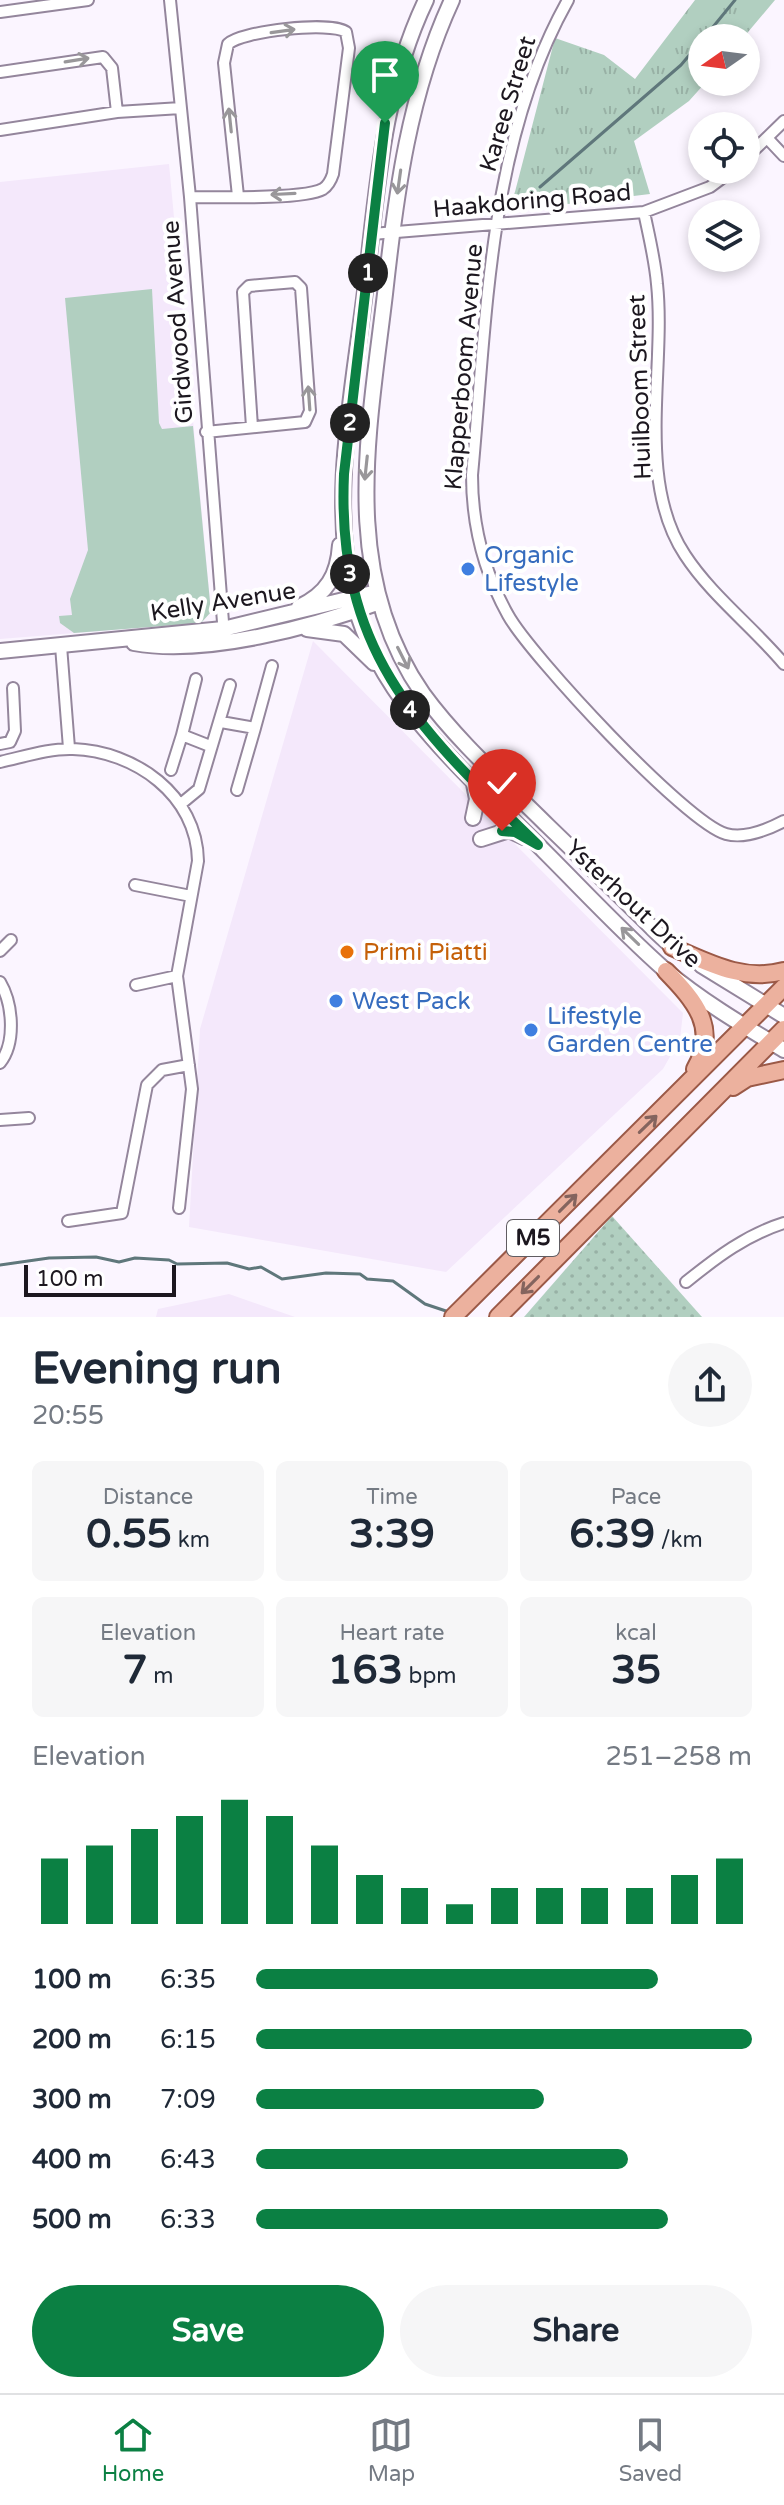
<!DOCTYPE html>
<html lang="en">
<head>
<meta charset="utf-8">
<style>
	body { margin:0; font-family:"Varela Round",sans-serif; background:#f6f6f7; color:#1f2937; height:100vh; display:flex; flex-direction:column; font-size:30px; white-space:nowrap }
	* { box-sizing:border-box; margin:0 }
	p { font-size:26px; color:#747a83 }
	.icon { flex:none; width:44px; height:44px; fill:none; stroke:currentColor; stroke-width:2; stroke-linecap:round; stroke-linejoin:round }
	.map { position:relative; height:1317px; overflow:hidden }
	.details { display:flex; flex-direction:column; background:#fff; flex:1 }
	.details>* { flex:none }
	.needle { width:52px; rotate:256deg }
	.controls { position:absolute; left:688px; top:24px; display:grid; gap:16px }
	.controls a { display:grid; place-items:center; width:72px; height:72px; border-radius:50%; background:#fff; box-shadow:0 4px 12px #0003; font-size:40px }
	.scale { position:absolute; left:24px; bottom:20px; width:152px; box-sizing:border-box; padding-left:8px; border:4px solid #1c171f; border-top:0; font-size:22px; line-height:28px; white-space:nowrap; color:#1c171f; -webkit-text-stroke:6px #fff; paint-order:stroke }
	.pin { position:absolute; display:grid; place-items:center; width:68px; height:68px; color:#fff; margin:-82px -34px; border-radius:50% 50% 50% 0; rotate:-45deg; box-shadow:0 0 8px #0007 }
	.pin .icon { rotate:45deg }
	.km { position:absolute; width:40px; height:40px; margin:-20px; border-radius:50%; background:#222; color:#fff; font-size:22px; line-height:40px; text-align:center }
	.round { display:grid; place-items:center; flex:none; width:84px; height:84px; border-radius:42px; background:#f6f6f7 }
	.head { display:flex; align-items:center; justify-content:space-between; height:136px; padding:0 32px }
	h1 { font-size:44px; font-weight:700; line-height:60px }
	.stats { display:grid; grid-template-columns:repeat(3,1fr); gap:12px; height:136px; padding:8px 32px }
	.stats div { display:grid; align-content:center; border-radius:12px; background:#f6f6f7; text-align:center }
	.stats b { font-size:40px; font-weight:700 }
	.stats small { font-size:22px; font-weight:400 }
	.stats p { font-size:22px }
	.chart { height:224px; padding:16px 32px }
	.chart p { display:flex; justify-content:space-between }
	.chart svg { width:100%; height:144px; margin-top:8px; stroke:#0b8043; stroke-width:6 }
	.cta { display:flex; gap:16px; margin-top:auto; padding:16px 32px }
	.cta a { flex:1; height:92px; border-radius:48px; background:#0b8043; color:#fff; font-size:32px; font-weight:700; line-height:92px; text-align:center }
	.cta a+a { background:#f6f6f7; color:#1f2937 }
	ul { padding:0 32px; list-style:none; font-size:26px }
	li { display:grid; grid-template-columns:128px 96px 1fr; align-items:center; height:60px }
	li i { height:20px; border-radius:10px; background:#0b8043 }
	.tab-bar { display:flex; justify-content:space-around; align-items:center; height:112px; border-top:2px solid #e0e1e3; background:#fff; font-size:22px; color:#747a83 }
	.tab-bar a { display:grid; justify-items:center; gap:4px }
	.tab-bar .current { color:#0b8043 }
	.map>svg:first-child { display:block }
	.built { fill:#f4e8fb }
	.grass { fill:url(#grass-dots) }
	.park { fill:url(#park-tufts) }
	.garden { fill:#b1cfc0 }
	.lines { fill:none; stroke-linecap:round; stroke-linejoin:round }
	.stream { stroke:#5f777b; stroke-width:3 }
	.street-casing { stroke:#94869c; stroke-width:14 }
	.secondary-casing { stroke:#94869c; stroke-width:18 }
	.primary-casing { stroke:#9b5947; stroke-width:20 }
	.street { stroke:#fff; stroke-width:10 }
	.secondary { stroke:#fff; stroke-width:14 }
	.primary { stroke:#ecb19e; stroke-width:16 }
	.oneway { stroke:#99979a }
	.oneway2 { stroke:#84645e }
	.route-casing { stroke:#fff; stroke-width:16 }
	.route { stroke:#0b8043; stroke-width:10 }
	.shop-dot { fill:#3f7fe0; stroke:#fff; stroke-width:3 }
	.food-dot { fill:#e8710a; stroke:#fff; stroke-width:3 }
	.labels { text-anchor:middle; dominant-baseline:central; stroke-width:8; stroke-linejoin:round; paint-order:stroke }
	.shield { fill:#fff; stroke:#605d62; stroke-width:2 }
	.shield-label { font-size:22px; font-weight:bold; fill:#1c171f }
	.street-label { font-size:24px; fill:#1c171f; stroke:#fff }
	.shop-label { font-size:24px; fill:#366cbe; stroke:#fff; text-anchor:start }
	.food-label { font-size:24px; fill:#c56008; stroke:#fff; text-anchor:start }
</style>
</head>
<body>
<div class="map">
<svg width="784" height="1317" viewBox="0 0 784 1317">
	<defs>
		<pattern id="grass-dots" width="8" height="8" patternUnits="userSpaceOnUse" patternTransform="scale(2)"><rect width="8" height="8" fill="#b1cfc0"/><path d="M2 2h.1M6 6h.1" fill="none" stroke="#98b1a5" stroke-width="1.8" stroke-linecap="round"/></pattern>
		<pattern id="park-tufts" width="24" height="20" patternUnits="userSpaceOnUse" patternTransform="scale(2)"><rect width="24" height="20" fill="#b1cfc0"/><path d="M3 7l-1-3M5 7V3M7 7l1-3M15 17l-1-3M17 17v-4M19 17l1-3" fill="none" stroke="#98b1a5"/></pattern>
	</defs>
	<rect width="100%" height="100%" fill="#fbf5ff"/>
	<!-- built -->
	<path class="built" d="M169 164 211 612 201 623 0 639V182Z
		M313 641 683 1013 680 1039 663 1069 446 1272 189 1227 200 1029Z
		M229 1294 295 1317H156L158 1309Z"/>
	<!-- grass -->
	<path class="grass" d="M612 1216 702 1317H524Z"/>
	<!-- park -->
	<path class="park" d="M695 0H775L743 38H702V82H706L689 101 634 141 650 194 510 211 555 38 604 55 635 79Z"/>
	<!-- garden -->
	<path class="garden" d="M152 289 159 423 162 429 193 426 211 612 201 623 74 633 60 623 59 616 72 615 70 599 88 550 65 298Z"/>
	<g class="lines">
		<!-- stream -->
		<path class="stream" d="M704 38 735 0
			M540 187 681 65 702 40
			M0 1265 49 1258 96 1257 119 1262 135 1258 169 1260 177 1264 227 1263 249 1269 261 1267 282 1279 326 1273 360 1274 367 1279 393 1281 425 1304 446 1311"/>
		<!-- street casing -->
		<g class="street-casing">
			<path id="street" d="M170 0 190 197 224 635
				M568 0C488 142 487 316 472 475 472 523 484 572 508 615 530 655 686 823 726 834 745 839 767 830 784 821
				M0 12 88 0
				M0 72 103 57 112 68 117 112
				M0 130 117 112 181 108
				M768 139 784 156
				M746 158 784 121
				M190 197C216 197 303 200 323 189 329 185 331 180 333 174L349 48 346 32C331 21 241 31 228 44L224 63 238 196
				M644 212C649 236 655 260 657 284 666 368 635 480 685 555 711 595 753 627 784 664
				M372 234 644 212 710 187 733 170
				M206 432 305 422 310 411 301 288 295 282 249 286 243 292 252 427
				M61 646 69 748
				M196 679 182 735 210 746
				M221 722 255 728 237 790
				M255 728 272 666
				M0 744 10 742 15 731 13 688
				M0 762C23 757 50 748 73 749 135 751 197 795 198 861L177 976 192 1089 179 1208
				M171 770 182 735
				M182 803 199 789 230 685
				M135 885 191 896
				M0 951 11 940
				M0 982C13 1004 16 1043 0 1063
				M136 985 177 976
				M0 1120 29 1118
				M68 1221 122 1213 147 1085 162 1070 189 1065
				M686 1282C717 1257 746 1235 784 1223"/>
		</g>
		<!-- secondary casing -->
		<g class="secondary-casing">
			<path id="secondary" d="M426 0C382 92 377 191 365 291 353 392 329 501 354 601 380 704 474 780 545 852 584 891 623 933 665 970 700 1000 744 1026 784 1050
				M452 0C409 93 396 193 385 294 369 430 339 574 423 694 458 742 506 784 548 826 577 854 606 882 635 911 649 924 663 941 680 952
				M299 607C327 594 338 575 340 545
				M307 629 344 634 374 663
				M134 643C206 656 312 627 380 602
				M0 651 223 629 377 592
				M473 818 477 799 473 779
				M481 839 509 830 524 837
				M701 965 784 1016"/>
		</g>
		<!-- primary casing -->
		<g class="primary-casing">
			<path id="primary" d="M672 947C709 963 743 982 784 971
				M666 971C695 1001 719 1028 695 1069
				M733 1087 747 1078 784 1070
				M453 1317 784 987
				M498 1317 784 1029"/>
		</g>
		<!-- street -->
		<use href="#street" class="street"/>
		<!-- secondary -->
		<use href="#secondary" class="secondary"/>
		<!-- primary -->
		<use href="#primary" class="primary"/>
	</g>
	<!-- one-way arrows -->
	<defs><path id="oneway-shaft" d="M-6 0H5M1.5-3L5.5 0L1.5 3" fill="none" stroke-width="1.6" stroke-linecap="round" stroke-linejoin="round" transform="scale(2)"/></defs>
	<g class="oneway">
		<use href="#oneway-shaft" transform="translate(283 31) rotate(-8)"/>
		<use href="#oneway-shaft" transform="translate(77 60) rotate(-9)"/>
		<use href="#oneway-shaft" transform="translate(230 120) rotate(-96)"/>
		<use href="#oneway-shaft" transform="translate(399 182) rotate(98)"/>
		<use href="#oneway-shaft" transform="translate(283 194) rotate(177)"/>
		<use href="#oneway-shaft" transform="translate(309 398) rotate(-94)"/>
		<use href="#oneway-shaft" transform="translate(366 468) rotate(96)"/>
		<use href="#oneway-shaft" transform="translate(403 658) rotate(63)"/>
		<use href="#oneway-shaft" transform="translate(630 936) rotate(-136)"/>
	</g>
	<g class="oneway2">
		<use href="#oneway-shaft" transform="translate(648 1124) rotate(-44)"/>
		<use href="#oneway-shaft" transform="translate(568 1203) rotate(-45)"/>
		<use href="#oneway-shaft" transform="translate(530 1285) rotate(135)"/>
	</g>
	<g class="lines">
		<!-- route casing -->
		<g class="route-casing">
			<path id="route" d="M385 123 344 474C336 653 419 729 538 845L515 832 502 831"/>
		</g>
		<!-- route -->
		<use href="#route" class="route"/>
	</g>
	<!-- markers -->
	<g class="shop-dot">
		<circle cx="468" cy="569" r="8"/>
		<circle cx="336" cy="1001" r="8"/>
		<circle cx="531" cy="1030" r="8"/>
	</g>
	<circle class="food-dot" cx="347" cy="952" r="8"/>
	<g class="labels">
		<!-- shield labels -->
		<rect class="shield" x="507" y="1220" width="52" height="36" rx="6"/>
		<g class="shield-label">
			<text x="533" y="1238">M5</text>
		</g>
		<!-- street labels -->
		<g class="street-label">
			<text transform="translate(508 104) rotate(-73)">Karee Street</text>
			<text transform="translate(532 201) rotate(-5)">Haakdoring Road</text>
			<text transform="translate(178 322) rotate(-94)">Girdwood Avenue</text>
			<text transform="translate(464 367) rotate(-85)">Klapperboom Avenue</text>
			<text transform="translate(640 387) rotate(-92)">Huilboom Street</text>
			<text transform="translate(223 602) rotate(-9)">Kelly Avenue</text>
			<text transform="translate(633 904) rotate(43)">Ysterhout Drive</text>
		</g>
		<!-- shop labels -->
		<g class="shop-label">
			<text x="484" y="555">Organic<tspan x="484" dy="28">Lifestyle</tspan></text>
			<text x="352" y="1001">West Pack</text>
			<text x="547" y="1016">Lifestyle<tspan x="547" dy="28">Garden Centre</tspan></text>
		</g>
		<!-- food labels -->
		<g class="food-label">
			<text x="363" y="952">Primi Piatti</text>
		</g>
	</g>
</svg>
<div class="controls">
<a><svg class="needle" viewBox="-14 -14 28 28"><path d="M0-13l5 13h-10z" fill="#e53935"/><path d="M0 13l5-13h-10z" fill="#747a83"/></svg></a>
<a><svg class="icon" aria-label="locate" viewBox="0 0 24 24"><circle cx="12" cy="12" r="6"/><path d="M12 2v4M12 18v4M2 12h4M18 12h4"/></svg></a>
<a><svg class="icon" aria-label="layers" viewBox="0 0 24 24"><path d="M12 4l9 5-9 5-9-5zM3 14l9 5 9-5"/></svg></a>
</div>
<div class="scale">100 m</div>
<div class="pin" style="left:385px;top:123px;background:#1e9e55"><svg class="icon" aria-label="arrive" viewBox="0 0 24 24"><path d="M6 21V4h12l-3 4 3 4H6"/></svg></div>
<div class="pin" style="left:502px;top:831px;background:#d93025"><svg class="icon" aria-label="check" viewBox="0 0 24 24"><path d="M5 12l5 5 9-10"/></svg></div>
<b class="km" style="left:368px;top:273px">1</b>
<b class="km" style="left:350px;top:423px">2</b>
<b class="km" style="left:350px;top:574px">3</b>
<b class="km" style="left:410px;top:710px">4</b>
</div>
<section class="details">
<div class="head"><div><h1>Evening run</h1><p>20:55</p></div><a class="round"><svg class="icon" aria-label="share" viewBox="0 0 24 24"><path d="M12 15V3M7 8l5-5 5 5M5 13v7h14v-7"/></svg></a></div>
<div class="stats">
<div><p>Distance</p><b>0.55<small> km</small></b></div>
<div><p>Time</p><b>3:39</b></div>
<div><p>Pace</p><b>6:39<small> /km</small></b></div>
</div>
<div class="stats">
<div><p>Elevation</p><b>7<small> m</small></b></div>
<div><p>Heart rate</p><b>163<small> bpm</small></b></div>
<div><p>kcal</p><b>35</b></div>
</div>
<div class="chart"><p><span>Elevation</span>251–258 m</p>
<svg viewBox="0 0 160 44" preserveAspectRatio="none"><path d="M5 44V24M15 44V20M25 44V15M35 44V11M45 44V6M55 44V11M65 44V20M75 44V29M85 44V33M95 44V38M105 44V33M115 44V33M125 44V33M135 44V33M145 44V29M155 44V24"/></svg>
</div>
<ul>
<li><b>100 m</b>6:35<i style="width:81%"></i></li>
<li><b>200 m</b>6:15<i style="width:100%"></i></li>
<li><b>300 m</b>7:09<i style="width:58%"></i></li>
<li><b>400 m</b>6:43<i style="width:75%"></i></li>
<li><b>500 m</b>6:33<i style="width:83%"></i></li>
</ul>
<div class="cta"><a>Save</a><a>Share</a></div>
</section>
<nav class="tab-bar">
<a class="current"><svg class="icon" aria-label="home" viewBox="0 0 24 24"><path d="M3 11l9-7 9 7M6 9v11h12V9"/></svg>Home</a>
<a><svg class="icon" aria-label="map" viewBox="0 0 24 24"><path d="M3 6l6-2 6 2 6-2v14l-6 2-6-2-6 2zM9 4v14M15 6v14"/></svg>Map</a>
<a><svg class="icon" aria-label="saved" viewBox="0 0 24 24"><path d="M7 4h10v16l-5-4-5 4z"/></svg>Saved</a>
</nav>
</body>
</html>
